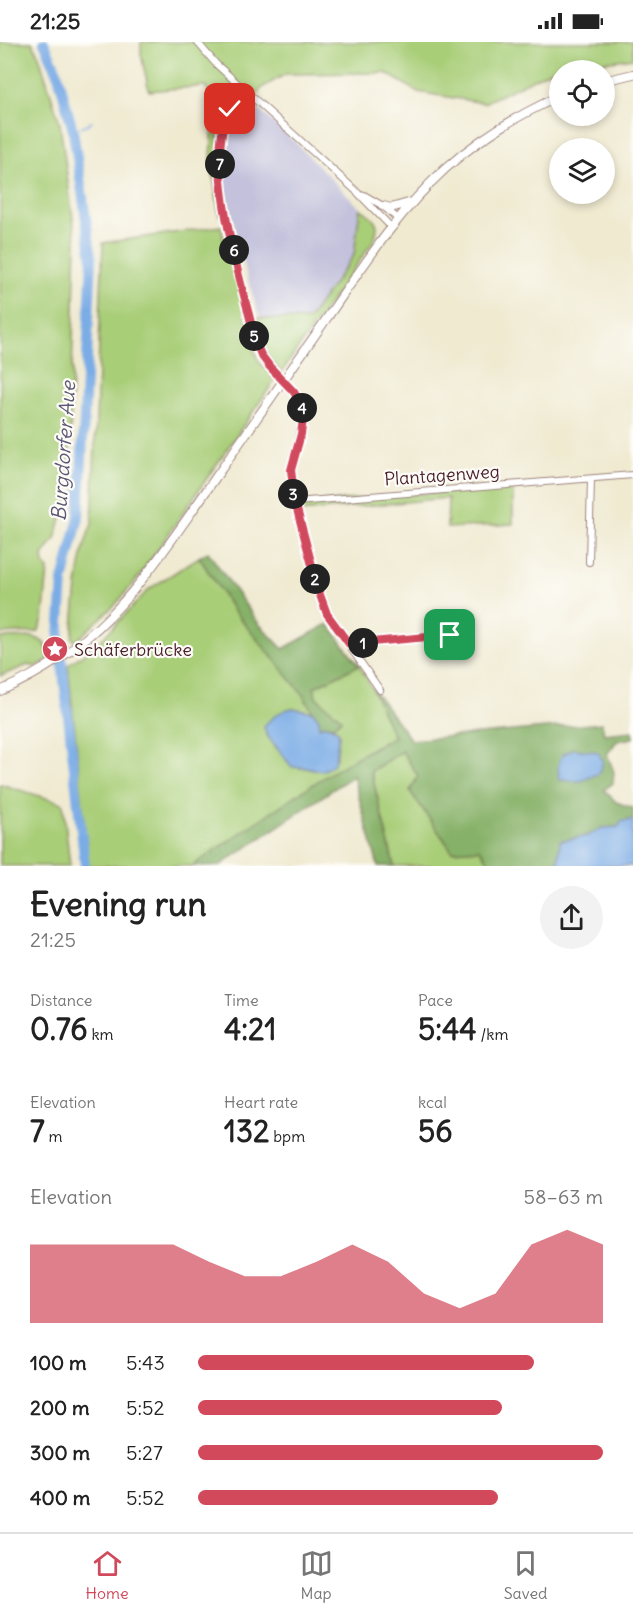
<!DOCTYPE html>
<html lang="en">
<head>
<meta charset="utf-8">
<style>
	body { margin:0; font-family:Delius,sans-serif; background:#f2f2f2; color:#222; height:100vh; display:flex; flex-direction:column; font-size:22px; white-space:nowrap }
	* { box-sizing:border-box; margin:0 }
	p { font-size:20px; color:#767676 }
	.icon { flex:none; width:33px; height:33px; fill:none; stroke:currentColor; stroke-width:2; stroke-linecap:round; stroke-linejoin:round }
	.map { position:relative; height:824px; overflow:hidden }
	.drawer { display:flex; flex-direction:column; background:#fff; flex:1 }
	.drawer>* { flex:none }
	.fabs { position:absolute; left:549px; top:18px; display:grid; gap:12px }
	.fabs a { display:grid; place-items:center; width:66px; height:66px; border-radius:50%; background:#fff; box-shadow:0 3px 9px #0003; font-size:30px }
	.pin { position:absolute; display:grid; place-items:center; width:51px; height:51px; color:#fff; margin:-26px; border-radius:12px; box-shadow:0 3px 9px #0006 }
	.km { position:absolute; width:30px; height:30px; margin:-15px; border-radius:50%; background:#222; color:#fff; font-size:16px; line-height:30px; text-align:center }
	.round { display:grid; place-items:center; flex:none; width:63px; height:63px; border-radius:32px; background:#f2f2f2 }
	.headline { display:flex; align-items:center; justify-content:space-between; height:102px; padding:0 30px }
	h1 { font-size:33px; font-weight:800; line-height:45px }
	.metrics { display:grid; grid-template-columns:repeat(3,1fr); gap:9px; height:102px; padding:6px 30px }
	.metrics div { display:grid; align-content:center }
	.metrics b { font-size:30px; font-weight:800 }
	.metrics small { font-size:16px; font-weight:400 }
	.metrics p { font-size:16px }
	.chart { height:168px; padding:12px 30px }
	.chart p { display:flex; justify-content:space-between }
	.chart svg { width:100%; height:108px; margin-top:6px; fill:#d1495b; opacity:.7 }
	ul { padding:0 30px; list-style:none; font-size:20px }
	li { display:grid; grid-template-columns:96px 72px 1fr; align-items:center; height:45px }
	li i { height:15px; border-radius:8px; background:#d1495b }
	.status { display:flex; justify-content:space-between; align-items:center; height:42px; padding:0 30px; background:#fff; direction:ltr }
	.status svg { height:16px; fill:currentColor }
	.tab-bar { display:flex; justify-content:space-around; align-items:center; height:84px; border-top:2px solid #e0e0e0; background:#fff; font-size:16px; color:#767676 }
	.tab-bar a { display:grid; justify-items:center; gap:3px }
	.tab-bar .current { color:#d1495b }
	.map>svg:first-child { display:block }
	.industrial { fill:#c3c1db }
	.green { fill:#a9ce78; stroke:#7a7652; stroke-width:1.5 }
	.forest { fill:#86b168; stroke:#68684a; stroke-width:1.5 }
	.water { fill:#7aace6; stroke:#626688; stroke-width:1.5 }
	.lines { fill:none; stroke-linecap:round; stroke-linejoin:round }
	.stream { stroke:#7aace6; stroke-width:1.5 }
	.river { stroke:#7aace6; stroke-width:10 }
	.minor-casing { stroke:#9d847e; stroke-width:8 }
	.major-casing { stroke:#9d847e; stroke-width:10 }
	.minor { stroke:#fff; stroke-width:6 }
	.major { stroke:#fff; stroke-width:8 }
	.minor-bridge-casing { stroke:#9d847e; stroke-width:8; stroke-linecap:butt }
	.minor-bridge { stroke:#fff; stroke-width:6 }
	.route-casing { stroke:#fff; stroke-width:12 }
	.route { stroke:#d1495b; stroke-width:8 }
	.labels { text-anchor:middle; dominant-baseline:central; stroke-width:4.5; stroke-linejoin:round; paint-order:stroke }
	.street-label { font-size:18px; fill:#4a1f2b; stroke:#fdfcf7 }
	.poi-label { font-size:18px; fill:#4a1f2b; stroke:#fdfcf7; text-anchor:start }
	.water-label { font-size:20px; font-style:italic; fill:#5d5776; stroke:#fdfcf7 }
</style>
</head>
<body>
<div class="status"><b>21:25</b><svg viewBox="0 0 49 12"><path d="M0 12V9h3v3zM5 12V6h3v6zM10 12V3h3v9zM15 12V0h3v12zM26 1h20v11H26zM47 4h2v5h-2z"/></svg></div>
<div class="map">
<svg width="633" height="824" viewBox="0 0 633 824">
	<rect width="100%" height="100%" fill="#fdfcf7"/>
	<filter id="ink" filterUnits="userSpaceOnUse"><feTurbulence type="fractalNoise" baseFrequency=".0167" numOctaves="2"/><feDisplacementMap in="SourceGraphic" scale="12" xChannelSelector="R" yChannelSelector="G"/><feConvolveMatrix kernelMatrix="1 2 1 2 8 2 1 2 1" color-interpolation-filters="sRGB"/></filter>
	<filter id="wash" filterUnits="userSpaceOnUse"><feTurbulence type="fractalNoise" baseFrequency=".008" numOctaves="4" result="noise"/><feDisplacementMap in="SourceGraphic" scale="24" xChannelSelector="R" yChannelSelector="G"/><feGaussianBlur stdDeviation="1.35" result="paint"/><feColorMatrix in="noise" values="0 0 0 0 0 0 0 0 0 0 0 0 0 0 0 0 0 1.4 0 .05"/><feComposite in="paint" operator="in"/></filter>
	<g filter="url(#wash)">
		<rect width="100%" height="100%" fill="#f0ead1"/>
		<!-- industrial -->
		<path class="industrial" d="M250 60 299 104 360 166 354 213 308 279 260 277 247 234 223 139 224 89 228 76 240 63Z"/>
		<!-- green -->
		<path class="green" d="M0 0H32L39 14 60 82 76 199 68 462 65 463 55 497 43 514 44 522 48 527 43 578 38 590 0 592Z
			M141 0H633V16L556 26 484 61 418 50 386 31 286 32 263 45 250 60 240 63 218 65V134L224 171 219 173 211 118 214 61H216L205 44 149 49 141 12Z
			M360 166C375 178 381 178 374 198L281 331 263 308 254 276 308 278 354 213Z
			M221 184 224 198 232 209 253 305 259 320 275 338 138 536 117 561 75 600 72 596C76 558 77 517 92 482L103 201Z
			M510 445 513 448V482L447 486 448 456 300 470 299 464 305 461Z
			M199 515 233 568 301 650 313 670 292 666 264 684C269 703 285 714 300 726H311L315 728 337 715C336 706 339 699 339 690L333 684 341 677 316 655 314 645 359 623 372 646 394 695 374 705 303 750 192 824H89L68 623 98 601 149 547Z
			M33 595C46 599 47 604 49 617L36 625 28 623 0 634V596Z
			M403 709 418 734 410 749 452 809 480 807 492 824H394L371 729Z
			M0 742 63 761 70 824H0Z"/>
		<!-- forest -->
		<path class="forest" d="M208 510 259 582 283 607 328 582 359 623 314 645 316 655 342 677 333 684 324 683 319 685V677L313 670 301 650 233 568 199 515Z
			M372 646 411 698 602 681 604 692 633 689V696L617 699 607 712 614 730 613 741 604 748 616 760 633 766V778L623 779 618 785 602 786 587 794 560 799 558 824H492L480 807 452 809 410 749 418 734 402 709 371 729 394 824H378L353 734 219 824H192C258 780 323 731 394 695Z"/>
		<!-- water -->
		<path class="water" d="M292 666 313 670 319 677V685C327 682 332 684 339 690 339 696 338 699 337 705 334 721 339 721 321 729L311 726 292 725 266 692 264 684C272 675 281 668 292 666Z
			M573 707 598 710 603 719 600 731 581 739 559 738 558 724 562 713Z
			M633 778V824H558L560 799 587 794 602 786 618 785 622 779Z"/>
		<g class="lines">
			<!-- stream -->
			<path class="stream" d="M73 89 92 80"/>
			<!-- river -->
			<path class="river" d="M44 0 57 29 73 89 92 217 79 475 63 539 59 594 85 824"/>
		</g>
	</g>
	<g filter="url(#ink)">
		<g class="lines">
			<!-- minor casing -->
			<g class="minor-casing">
				<path id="minor" d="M197 0 216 22 355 148 392 186
					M246 50 230 67 222 86 220 137 226 176 256 301 261 313 270 325
					M364 153 383 164 398 177
					M294 350 301 363 303 377 291 428V440L295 460 320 553 327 572 380 648
					M295 460 633 433
					M589 520 591 437
					M349 602 450 593"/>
			</g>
			<!-- major casing -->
			<g class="major-casing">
				<path id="major" d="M604 39 633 32
					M383 164 391 166 412 160
					M0 649C99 606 140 543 200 458 242 397 285 336 327 276 363 224 398 170 445 127 479 96 518 73 560 54"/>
			</g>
			<!-- minor -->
			<use href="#minor" class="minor"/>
			<!-- major -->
			<use href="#major" class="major"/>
			<!-- minor-bridge casing -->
			<g class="minor-bridge-casing">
				<path id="minor-bridge" d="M270 325 294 350"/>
			</g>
			<!-- minor-bridge -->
			<use href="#minor-bridge" class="minor-bridge"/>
		</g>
	</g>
	<g class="lines" filter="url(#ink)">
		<!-- route casing -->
		<g class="route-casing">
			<path id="route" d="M230 67C201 119 243 243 256 301L261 313 270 325 294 350 301 363 303 377 301 392 291 428 295 460 320 553 327 572 349 602 450 593"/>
		</g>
		<!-- route -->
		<use href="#route" class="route"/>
	</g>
	<!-- icons -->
	<defs>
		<g id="sight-disc" transform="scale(1.35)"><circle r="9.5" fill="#d1495b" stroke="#fdfcf7"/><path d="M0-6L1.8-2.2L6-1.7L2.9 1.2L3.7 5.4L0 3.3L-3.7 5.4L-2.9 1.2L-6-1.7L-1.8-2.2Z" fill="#fff"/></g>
	</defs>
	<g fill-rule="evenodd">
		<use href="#sight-disc" x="55" y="607"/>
	</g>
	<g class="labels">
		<!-- street labels -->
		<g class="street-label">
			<text transform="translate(442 433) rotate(-4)">Plantagenweg</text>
		</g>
		<!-- poi labels -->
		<g class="poi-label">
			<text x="74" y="607">Schäferbrücke</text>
		</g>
		<!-- water labels -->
		<g class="water-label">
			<text transform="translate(63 409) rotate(-86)">Burgdorfer Aue</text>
		</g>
	</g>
</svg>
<div class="fabs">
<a><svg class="icon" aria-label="locate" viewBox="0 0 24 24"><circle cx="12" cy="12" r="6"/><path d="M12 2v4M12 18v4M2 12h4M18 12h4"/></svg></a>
<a><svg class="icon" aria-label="layers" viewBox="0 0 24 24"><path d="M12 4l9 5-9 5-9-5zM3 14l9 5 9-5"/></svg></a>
</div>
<div class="pin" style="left:450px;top:593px;background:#1e9e55"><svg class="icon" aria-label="arrive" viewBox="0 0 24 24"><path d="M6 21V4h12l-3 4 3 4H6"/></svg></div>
<div class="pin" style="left:230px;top:67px;background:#d93025"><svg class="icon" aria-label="check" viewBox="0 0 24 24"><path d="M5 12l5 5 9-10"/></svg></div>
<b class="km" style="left:363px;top:601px">1</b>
<b class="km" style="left:315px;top:537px">2</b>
<b class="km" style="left:293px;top:452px">3</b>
<b class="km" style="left:302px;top:366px">4</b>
<b class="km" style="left:254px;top:294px">5</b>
<b class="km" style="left:234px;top:208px">6</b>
<b class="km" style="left:220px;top:122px">7</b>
</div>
<section class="drawer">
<div class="headline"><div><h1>Evening run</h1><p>21:25</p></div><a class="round"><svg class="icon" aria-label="share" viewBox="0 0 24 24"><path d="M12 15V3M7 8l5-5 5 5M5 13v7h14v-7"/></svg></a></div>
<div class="metrics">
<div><p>Distance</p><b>0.76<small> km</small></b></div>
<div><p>Time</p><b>4:21</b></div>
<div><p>Pace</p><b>5:44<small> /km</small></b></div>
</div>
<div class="metrics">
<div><p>Elevation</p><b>7<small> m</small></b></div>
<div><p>Heart rate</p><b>132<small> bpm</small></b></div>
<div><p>kcal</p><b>56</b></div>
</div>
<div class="chart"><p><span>Elevation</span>58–63 m</p>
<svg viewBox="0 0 160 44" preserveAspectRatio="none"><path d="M0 44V12L10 12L20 12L30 12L40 12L50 19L60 25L70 25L80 19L90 12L100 19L110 32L120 38L130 32L140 12L150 6L160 12V44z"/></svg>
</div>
<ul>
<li><b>100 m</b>5:43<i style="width:83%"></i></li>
<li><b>200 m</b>5:52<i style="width:75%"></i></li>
<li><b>300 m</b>5:27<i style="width:100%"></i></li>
<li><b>400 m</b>5:52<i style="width:74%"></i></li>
</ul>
</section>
<nav class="tab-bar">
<a class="current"><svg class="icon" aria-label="home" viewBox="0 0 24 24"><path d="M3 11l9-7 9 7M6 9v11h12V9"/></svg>Home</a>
<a><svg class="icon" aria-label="map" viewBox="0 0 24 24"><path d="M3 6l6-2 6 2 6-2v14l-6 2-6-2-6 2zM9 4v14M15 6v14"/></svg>Map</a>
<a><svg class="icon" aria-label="saved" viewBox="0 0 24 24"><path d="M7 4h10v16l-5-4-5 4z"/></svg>Saved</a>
</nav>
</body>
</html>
